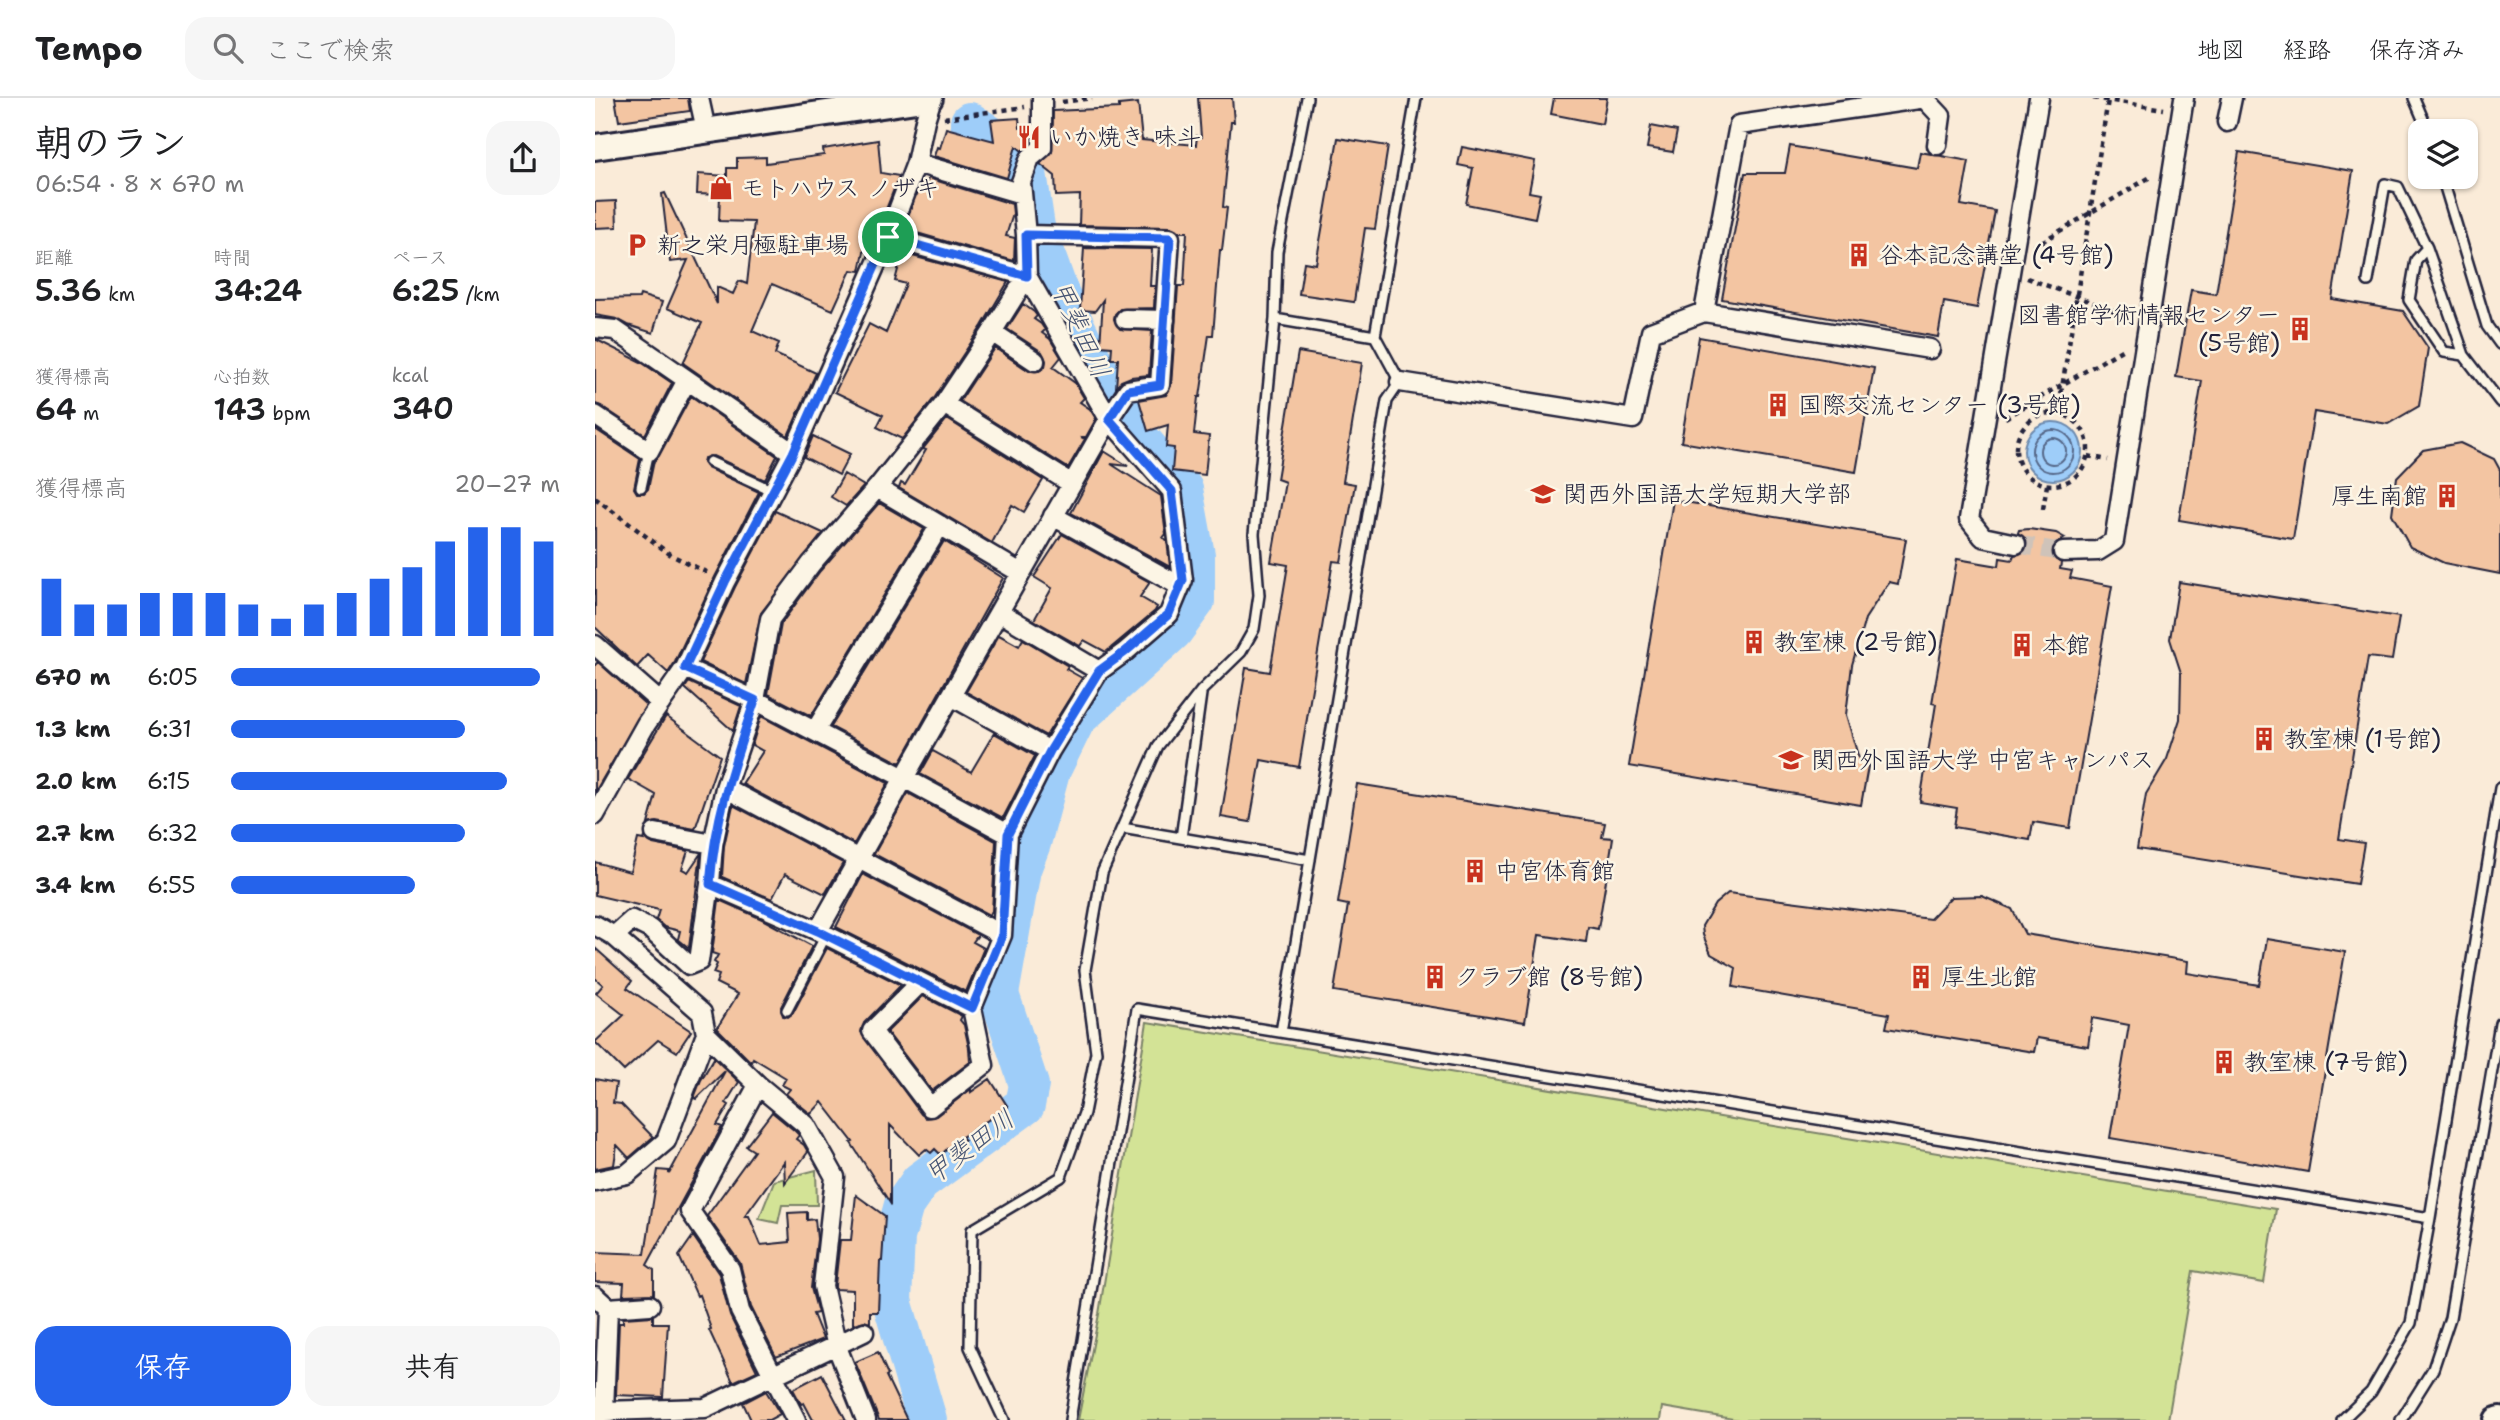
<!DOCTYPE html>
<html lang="ja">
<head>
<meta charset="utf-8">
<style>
	body { margin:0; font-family:"Shantell Sans","Klee One",sans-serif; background:#f6f6f6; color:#202124; height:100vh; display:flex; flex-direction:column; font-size:26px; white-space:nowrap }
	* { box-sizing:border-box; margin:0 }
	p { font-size:23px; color:#757577 }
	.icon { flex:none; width:38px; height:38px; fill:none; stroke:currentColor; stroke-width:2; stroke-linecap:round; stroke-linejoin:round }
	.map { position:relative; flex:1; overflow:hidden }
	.side { display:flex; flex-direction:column; background:#fff; width:595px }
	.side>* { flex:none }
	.controls { position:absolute; left:1813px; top:21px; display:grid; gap:14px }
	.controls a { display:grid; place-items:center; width:70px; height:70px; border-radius:14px; background:#fff; box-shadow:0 2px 5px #0004; font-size:35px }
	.pin { position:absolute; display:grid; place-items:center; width:60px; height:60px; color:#fff; margin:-30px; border:4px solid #fff; border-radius:50%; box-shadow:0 2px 7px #0007 }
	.round { display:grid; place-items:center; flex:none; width:74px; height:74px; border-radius:21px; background:#f6f6f6 }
	.summary { display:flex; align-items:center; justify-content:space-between; height:119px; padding:0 35px }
	h1 { font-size:38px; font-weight:600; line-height:52px }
	.figures { display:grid; grid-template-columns:repeat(3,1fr); gap:10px; height:119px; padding:7px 35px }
	.figures div { display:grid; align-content:center }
	.figures b { font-size:30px; font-weight:600 }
	.figures small { font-size:19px; font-weight:400 }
	.figures p { font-size:19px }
	.chart { height:196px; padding:14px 35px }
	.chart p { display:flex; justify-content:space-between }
	.chart svg { width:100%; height:126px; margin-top:7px; stroke:#2563eb; stroke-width:6 }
	.primary-button { display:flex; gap:14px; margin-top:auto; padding:14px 35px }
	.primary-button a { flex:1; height:80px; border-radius:21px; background:#2563eb; color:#fff; font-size:28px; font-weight:600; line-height:80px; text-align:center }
	.primary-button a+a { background:#f6f6f6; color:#202124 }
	ul { padding:0 35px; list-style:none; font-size:23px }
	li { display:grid; grid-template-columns:112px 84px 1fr; align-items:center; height:52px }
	li i { height:18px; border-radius:9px; background:#2563eb }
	header { display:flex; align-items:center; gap:42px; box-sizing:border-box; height:98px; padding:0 35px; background:#fff; border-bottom:2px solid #e0e0e0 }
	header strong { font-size:33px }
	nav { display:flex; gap:38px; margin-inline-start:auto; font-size:24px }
	.search { width:490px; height:63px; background:#f6f6f6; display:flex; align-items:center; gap:18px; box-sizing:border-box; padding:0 24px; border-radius:21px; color:#757577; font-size:26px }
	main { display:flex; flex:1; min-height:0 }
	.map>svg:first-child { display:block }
	.green { fill:#d3e396; stroke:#7a8268; stroke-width:2 }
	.water { fill:#9ecdf9; stroke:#6c89ad; stroke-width:2 }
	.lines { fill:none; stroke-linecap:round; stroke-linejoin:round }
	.shore { stroke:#546687; stroke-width:2 }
	.river { stroke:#9ecdf9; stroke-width:40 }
	.building { fill:#f3c5a2; stroke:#22223b; stroke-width:2 }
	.street-tunnel { stroke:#cfc3b9; stroke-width:18; stroke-dasharray:18 9; stroke-linecap:butt }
	.lane-casing { stroke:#22223b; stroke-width:14 }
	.street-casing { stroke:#22223b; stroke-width:23 }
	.secondary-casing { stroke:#22223b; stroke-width:30 }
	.path { stroke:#22223b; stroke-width:4.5; stroke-dasharray:5 5; stroke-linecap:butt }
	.lane { stroke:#fcf5e5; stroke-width:9 }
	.street { stroke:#fcf5e5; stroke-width:18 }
	.secondary { stroke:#fcf5e5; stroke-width:24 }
	.route-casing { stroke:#fff; stroke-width:14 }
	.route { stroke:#2563eb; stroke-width:9 }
	.labels { text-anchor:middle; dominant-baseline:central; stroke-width:5; stroke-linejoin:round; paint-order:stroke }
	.poi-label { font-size:24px; fill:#22223b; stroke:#fcf5e5; text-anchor:start }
	.water-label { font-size:26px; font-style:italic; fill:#475574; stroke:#fcf5e5 }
</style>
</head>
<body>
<header>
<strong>Tempo</strong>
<div class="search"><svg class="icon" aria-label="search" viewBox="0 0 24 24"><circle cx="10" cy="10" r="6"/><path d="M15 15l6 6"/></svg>ここで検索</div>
<nav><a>地図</a><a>経路</a><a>保存済み</a></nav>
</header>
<main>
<section class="side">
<div class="summary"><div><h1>朝のラン</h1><p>06:54 · 8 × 670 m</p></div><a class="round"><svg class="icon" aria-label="share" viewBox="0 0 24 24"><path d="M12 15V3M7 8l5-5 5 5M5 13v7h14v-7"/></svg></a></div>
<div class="figures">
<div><p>距離</p><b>5.36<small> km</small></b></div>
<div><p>時間</p><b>34:24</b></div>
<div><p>ペース</p><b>6:25<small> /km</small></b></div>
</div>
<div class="figures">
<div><p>獲得標高</p><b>64<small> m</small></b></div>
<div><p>心拍数</p><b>143<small> bpm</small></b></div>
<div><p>kcal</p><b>340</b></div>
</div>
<div class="chart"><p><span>獲得標高</span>20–27 m</p>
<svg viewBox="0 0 160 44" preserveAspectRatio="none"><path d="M5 44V24M15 44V33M25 44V33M35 44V29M45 44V29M55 44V29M65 44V33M75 44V38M85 44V33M95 44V29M105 44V24M115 44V20M125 44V11M135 44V6M145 44V6M155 44V11"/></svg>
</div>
<ul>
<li><b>670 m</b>6:05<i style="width:94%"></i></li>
<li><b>1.3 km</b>6:31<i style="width:71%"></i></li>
<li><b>2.0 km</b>6:15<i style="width:84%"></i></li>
<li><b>2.7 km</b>6:32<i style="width:71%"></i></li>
<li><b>3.4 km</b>6:55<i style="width:56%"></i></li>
</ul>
<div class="primary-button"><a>保存</a><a>共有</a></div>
</section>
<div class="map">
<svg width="1905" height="1322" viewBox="0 0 1905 1322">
	<rect width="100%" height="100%" fill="#faebd8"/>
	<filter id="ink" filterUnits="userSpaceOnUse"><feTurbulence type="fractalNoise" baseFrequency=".0143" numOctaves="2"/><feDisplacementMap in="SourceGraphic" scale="14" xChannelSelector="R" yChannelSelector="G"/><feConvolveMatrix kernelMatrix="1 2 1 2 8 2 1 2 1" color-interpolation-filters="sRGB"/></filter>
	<g filter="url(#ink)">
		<!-- green -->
		<path class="green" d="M552 924 1681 1111 1669 1185 1598 1173 1573 1322H1144L1067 1309 1065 1322H483L504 1216Z
			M221 1072 222 1107H187L183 1125 164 1121 179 1083Z"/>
		<!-- water -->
		<path class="water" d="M1429 353a29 29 0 1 1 58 0a29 29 0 1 1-58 0Z"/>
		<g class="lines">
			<!-- shore -->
			<path class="shore" d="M1437 353a21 21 0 1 1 42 0a21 21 0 1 1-42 0Z
				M1445 353a13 13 0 1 1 26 0a13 13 0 1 1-26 0Z"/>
			<!-- river -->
			<path class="river" d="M332 1322 297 1203 300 1139 309 1107 325 1084 430 1007 434 987 404 896 426 771 436 745 455 674 481 621 578 533 600 503V457L588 391 544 340 493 255 464 195 440 129 430 61 375 24"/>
		</g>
		<!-- building -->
		<path class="building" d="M20 0H93L95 13 24 23Z
			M603 0H637L639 24H636L628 109 632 110 627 152H625L618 237H614L605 299H603L599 336 614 338 610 377 577 373 579 350 571 349 573 327 553 333 544 302 571 297 576 288 583 188H589L592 134H584L575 129 484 127 485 97 461 98 460 78 445 66 457 54 458 13 524 10V7L543 5 547 42 601 47 602 38 606 39Z
			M959 0H1012L1007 26 956 16Z
			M424 20 425 30 436 29V45L427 53 421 48 412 80 339 58 342 49 345 50 351 30 399 43 396 22Z
			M1056 28 1082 33 1078 54 1052 50Z
			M743 40 793 48 780 131 770 130 759 204 704 196 709 164 721 166Z
			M283 42 286 75 304 78 276 150 270 149 265 173 256 172 238 212 177 186 157 233 184 245 180 256 221 275 193 338 88 265 107 225 72 210 93 162 75 164 67 96 70 95 122 206V189L138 196 144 183 152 186 159 124 124 123 125 97 102 96 103 76 132 78V70H142V60L171 59V65L229 57 228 51Z
			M1195 48 1322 70 1325 54 1374 63 1366 107 1400 113 1382 210 1349 204 1343 239 1127 201 1150 75H1190Z
			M867 49 940 63 934 94 945 96 940 120 871 106 878 70 863 67Z
			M1644 54 1758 73 1737 201 1808 213 1833 250 1824 308 1793 326 1719 314 1698 441 1584 422 1607 283 1581 279 1596 192 1621 196Z
			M333 80 417 106 418 116 411 138 420 140 419 163 308 131 327 82 332 84Z
			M21 103 22 129 0 130V104Z
			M489 150 557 151 555 188H560L559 210 525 211 520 216 519 221 525 231 557 233 554 277 536 279 526 283 521 290 523 261H516L517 249 505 248 508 202 500 213 485 212Z
			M299 153 413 184 387 228 340 299 307 341 282 329 288 317 240 294 274 226 291 235 311 186 300 183 307 156 299 154Z
			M45 197 67 204 58 235 33 227 22 221 0 217V201L44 200Z
			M428 206 439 214 442 218 439 221 446 226 450 232 447 235 455 241 466 259 458 269 480 285 489 300 485 304 495 311 501 321 491 339H486L490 341 473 370 365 303 400 250 434 273H444L450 269 451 263 447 254 412 231Z
			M1104 239 1279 270 1261 374 1086 344Z
			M0 241 46 264 77 285 50 337 6 308 0 306Z
			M703 254 767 265 748 384 760 386 746 464 738 463 704 669 666 662 655 724 626 719 651 570 675 574 693 467 676 464 690 384 682 381Z
			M96 298 182 358 170 382 118 358 109 360 108 365 112 370 164 394 120 479 80 564 73 575 53 557 42 569 0 529V331L45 361 39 390 42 395H49L53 391 59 363 64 358Z
			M352 321 448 382 429 414 417 407 397 445 304 390 306 385 310 387 331 352 328 351Z
			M218 338 255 356 244 377 209 359Z
			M1865 345 1899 361 1905 372V476L1849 465 1815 449 1797 416 1802 379 1828 352Z
			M509 353 533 368 516 366 566 398 571 436 568 440 572 442 575 469 476 415Z
			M249 376 269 388 251 408 236 399Z
			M1078 402 1311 441 1303 486 1294 484 1270 521 1257 567 1251 617 1264 661 1274 663 1266 707 1034 668Z
			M284 405 329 431 216 618 173 596 186 526 225 473Z
			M180 413 228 435 166 515 151 586 105 564 140 489Z
			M1434 431 1461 435 1470 440 1458 448 1457 455 1459 460 1466 465 1465 471 1477 473 1475 480 1517 488 1475 730 1438 724 1435 742 1359 729 1362 710 1325 704 1341 606 1337 605 1362 461 1404 468 1405 460 1417 462 1419 457 1429 454 1432 448V442L1423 435 1424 432Z
			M467 436 555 484 545 499 562 509 560 513 511 554 489 542 485 548 439 522 457 490 439 479Z
			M349 443 408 480 305 665 236 629Z
			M1584 484 1804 519 1797 562 1773 559 1744 741 1769 745 1762 786 1542 751 1551 696 1572 661 1585 621 1586 575 1575 541Z
			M404 537 424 548 428 541 473 568 471 571 487 580 451 638 371 594Z
			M3 564 51 607 0 694V567Z
			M94 584 146 608 138 633 90 590Z
			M71 618 125 658 100 731 62 724 53 726 61 697 33 681Z
			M166 618 293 685 259 746 147 686 168 653 157 647Z
			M399 635 440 658 408 720 325 676 338 653 376 674Z
			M762 686 1010 725 1007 739 1018 740 1003 831 993 829 991 844 944 837 930 924 739 893 753 807 743 805Z
			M313 695 401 743 397 813 394 817 279 756Z
			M138 707 248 765 230 796 190 776 177 801 127 779 129 748Z
			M50 739 58 746 93 753 87 771 93 774 106 755 94 850 83 841 85 833 69 829 61 822 64 812 0 797V764L35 774 43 741 49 742Z
			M268 776 383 837 378 844 389 850 371 894 241 829Z
			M1133 795 1335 821 1356 799 1387 798 1417 811 1430 836 1593 863 1592 875 1664 887 1672 841 1750 854 1713 1074 1515 1040 1534 927 1497 920 1493 948 1442 940 1439 954 1291 930 1294 916 1138 889 1141 870 1116 856 1108 837 1107 828 1120 806Z
			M124 802 167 821 217 848 186 909 188 918 193 919 198 915 232 850 306 887 269 925 266 934 326 1016 331 1020 341 1018 376 991V994L395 981 413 1009 367 1039 370 1042 356 1055 352 1051 346 1057 340 1051 336 1055 331 1051 324 1057 295 1027V1105L256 1045 258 1044 227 1004 216 1016 191 996 195 991 187 987 191 980 158 960 156 964 122 930 143 896 121 885 124 877 118 875 122 866 119 864 123 857 117 855Z
			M0 850 37 883 32 890 96 933 82 954 63 942 29 973 0 944 29 917 1 895 8 887 0 880Z
			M328 898 367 918 365 922 369 927 374 950 375 964 337 993 292 934Z
			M119 960 144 984 131 1005 134 1007 122 1027 127 1029 52 1167 59 1172V1196L28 1197 29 1185 0 1184V1154L50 1156 63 1072 74 1073V1076L130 973 101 1001 99 1000 106 982Z
			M0 981 21 985 18 1005 26 1006 58 1039 34 1060 22 1047 19 1067 0 1071Z
			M177 1014 200 1033 204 1037 201 1041 209 1047 213 1054 190 1085 189 1064 150 1118H154L166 1147 195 1144 193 1115 212 1114V1122L220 1121 222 1141 216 1190 223 1215 218 1216 228 1241 181 1259 156 1209 145 1165 112 1118 159 1053 151 1048Z
			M261 1097 290 1118 287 1163H285L283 1214H275V1225L269 1223 258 1227V1192L240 1191V1187L245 1142H256Z
			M98 1138 124 1176 135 1218 162 1273 138 1284 114 1232 116 1231 104 1197 102 1198 84 1158Z
			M58 1218V1225H73L68 1299 21 1297 24 1225H28V1220Z
			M283 1254 293 1277 291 1278 312 1322H284L260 1264Z
			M227 1276 251 1322H218L209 1305 206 1306 198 1291Z
			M171 1293 185 1316 174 1322H156L148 1305Z"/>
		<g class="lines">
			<!-- street-tunnel -->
			<path class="street-tunnel" d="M1421 446 1468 454"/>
			<!-- lane casing -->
			<g class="lane-casing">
				<path id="lane" d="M1819 0 1833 33
					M1847 79 1892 228 1905 246
					M1832 150 1821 162 1814 202 1849 254 1869 257
					M1773 183 1790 86 1803 89 1832 150 1869 257 1905 304
					M680 221 780 238
					M115 364 178 393
					M46 389 54 353
					M527 730 715 762
					M586 740 606 596
					M192 912 231 837
					M686 934 792 303 805 284 780 238 821 0
					M409 1322 375 1249 377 1132 466 1079 489 1015 501 954 490 872 507 775 563 648 606 593 646 554 659 531 664 497 659 436 680 221 682 154 712 0
					M475 1322 542 911 1835 1120
					M1747 1322 1776 1294 1816 1225 1835 1120 1905 690
					M1806 1322 1838 1271 1855 1220 1905 925"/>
			</g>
			<!-- street casing -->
			<g class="street-casing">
				<path id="street" d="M104 0 111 32
					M1331 2 1346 18 1342 47
					M1632 24 1637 0
					M321 65 427 96
					M1109 214 1335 251
					M530 221 570 222
					M0 230 20 232 198 355
					M397 234 440 263
					M805 284 1038 321 1056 234 1109 214 1144 27 1331 0
					M349 306 477 386
					M0 317 54 353 92 282
					M282 390 426 475
					M458 418 585 488
					M1421 446 1388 439 1374 421 1444 0
					M1468 454 1503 453 1519 443 1589 0
					M404 514 504 573
					M0 547 66 605
					M90 570 160 602 175 521 216 466 282 390 349 306 397 234 432 178 431 137 426 84 435 60 447 50V0
					M356 598 455 653
					M220 633 345 427
					M130 690 407 837
					M0 717 51 626 90 570 130 484 198 355 293 139 321 65 330 22 337 0
					M60 735 118 746
					M115 786 223 833 309 680 413 736
					M0 827 19 838 107 915 111 936 163 987 211 1027 240 1079 228 1188 242 1249 271 1322
					M223 833 377 910 407 837 413 736 455 653 504 573 530 554 574 516 588 482 577 393 514 321 432 178 293 139
					M19 838 37 822 55 831 94 867 104 863 115 786 118 746 130 690 160 602 309 680 517 316 533 292 565 287 575 140 431 137
					M325 885 277 933 335 1009 389 967 377 910
					M163 987 95 1113 135 1171 145 1213 201 1322
					M0 1083 32 1076 71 1043 111 936
					M0 1198 13 1210 9 1313
					M13 1210 55 1207
					M8 1322 9 1313 110 1310 269 1234"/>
			</g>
			<!-- secondary casing -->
			<g class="secondary-casing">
				<path id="secondary" d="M0 49 335 0
					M1902 1322 1905 1321"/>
			</g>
			<!-- path -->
			<path class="path" d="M1498 0 1569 11
				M467 4 497 0
				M349 20 430 9
				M1438 149 1557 78
				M1432 180 1535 219
				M1463 315 1513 2
				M1421 351a36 36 0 1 1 72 0a36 36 0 1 1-72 0Z
				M1410 320 1530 250
				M1493 358 1513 362
				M0 400 76 457 115 476
				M1448 411 1452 387"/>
			<!-- lane -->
			<use href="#lane" class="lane"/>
			<!-- street -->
			<use href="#street" class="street"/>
			<!-- secondary -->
			<use href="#secondary" class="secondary"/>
		</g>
	</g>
	<g class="lines" filter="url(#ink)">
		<!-- route casing -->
		<g class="route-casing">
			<path id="route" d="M431 137 575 140 565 287 533 292 514 321 577 393 588 482 574 516 530 554 504 573 455 653 413 736 407 837 377 910 223 833 115 786C120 719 139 665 160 602L90 570 130 484 198 355 293 139 432 178Z"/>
		</g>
		<!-- route -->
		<use href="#route" class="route"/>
	</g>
	<!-- icons -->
	<defs>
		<g id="restaurant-bare" transform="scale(1.89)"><path d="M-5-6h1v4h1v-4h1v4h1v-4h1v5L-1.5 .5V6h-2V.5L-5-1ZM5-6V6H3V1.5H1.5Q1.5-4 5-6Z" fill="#c8321e" stroke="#fcf5e5" stroke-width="2.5" paint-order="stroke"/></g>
		<g id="shop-bare" transform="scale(1.89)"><path d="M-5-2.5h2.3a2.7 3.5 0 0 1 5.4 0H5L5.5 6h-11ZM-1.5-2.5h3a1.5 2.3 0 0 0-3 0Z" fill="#c8321e" stroke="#fcf5e5" stroke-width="2.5" paint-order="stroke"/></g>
		<g id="parking-bare" transform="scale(1.89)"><path d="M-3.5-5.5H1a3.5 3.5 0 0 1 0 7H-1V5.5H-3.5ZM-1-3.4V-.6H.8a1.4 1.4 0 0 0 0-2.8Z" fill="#c8321e" stroke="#fcf5e5" stroke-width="2.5" paint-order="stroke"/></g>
		<g id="building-bare" transform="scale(1.89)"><path d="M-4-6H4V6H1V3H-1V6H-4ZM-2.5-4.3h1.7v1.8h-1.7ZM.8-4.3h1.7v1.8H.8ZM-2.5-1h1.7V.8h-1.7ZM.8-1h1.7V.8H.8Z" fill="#c8321e" stroke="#fcf5e5" stroke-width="2.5" paint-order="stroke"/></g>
		<g id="university-bare" transform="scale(1.89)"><path d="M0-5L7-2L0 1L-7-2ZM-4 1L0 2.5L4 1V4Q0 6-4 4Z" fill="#c8321e" stroke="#fcf5e5" stroke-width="2.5" paint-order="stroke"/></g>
	</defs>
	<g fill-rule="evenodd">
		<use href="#restaurant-bare" x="434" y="39"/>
		<use href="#shop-bare" x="126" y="90"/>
		<use href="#parking-bare" x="42" y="147"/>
		<use href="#building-bare" x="1264" y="157"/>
		<use href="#building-bare" x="1705" y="231"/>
		<use href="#building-bare" x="1183" y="307"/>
		<use href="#university-bare" x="948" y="396"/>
		<use href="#building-bare" x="1852" y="398"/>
		<use href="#building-bare" x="1159" y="544"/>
		<use href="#building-bare" x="1427" y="547"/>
		<use href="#building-bare" x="1669" y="641"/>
		<use href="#university-bare" x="1196" y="662"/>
		<use href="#building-bare" x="880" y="773"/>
		<use href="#building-bare" x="840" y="879"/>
		<use href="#building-bare" x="1326" y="879"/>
		<use href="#building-bare" x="1629" y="964"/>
	</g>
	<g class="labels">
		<!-- poi labels -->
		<g class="poi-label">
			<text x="454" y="39">いか焼き 味斗</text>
			<text x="146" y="90">モトハウス ノザキ</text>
			<text x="62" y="147">新之栄月極駐車場</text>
			<text x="1284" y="157">谷本記念講堂 (4号館)</text>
			<text x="1685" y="217" text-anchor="end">図書館学術情報センター<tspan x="1685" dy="28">(5号館)</tspan></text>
			<text x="1203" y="307">国際交流センター (3号館)</text>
			<text x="968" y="396">関西外国語大学短期大学部</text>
			<text x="1832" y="398" text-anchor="end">厚生南館</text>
			<text x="1179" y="544">教室棟 (2号館)</text>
			<text x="1447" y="547">本館</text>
			<text x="1689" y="641">教室棟 (1号館)</text>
			<text x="1216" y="662">関西外国語大学 中宮キャンパス</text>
			<text x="900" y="773">中宮体育館</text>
			<text x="860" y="879">クラブ館 (8号館)</text>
			<text x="1346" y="879">厚生北館</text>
			<text x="1649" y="964">教室棟 (7号館)</text>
		</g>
		<!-- water labels -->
		<g class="water-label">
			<text transform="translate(486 231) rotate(65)">甲斐田川</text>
			<text transform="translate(374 1048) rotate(-37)">甲斐田川</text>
		</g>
	</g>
</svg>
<div class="controls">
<a><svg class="icon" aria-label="layers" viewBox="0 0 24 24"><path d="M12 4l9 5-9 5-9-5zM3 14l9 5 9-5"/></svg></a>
</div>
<div class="pin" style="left:293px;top:139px;background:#1e9e55"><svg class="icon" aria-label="arrive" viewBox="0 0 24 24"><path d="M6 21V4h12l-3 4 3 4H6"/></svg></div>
</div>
</main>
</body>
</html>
